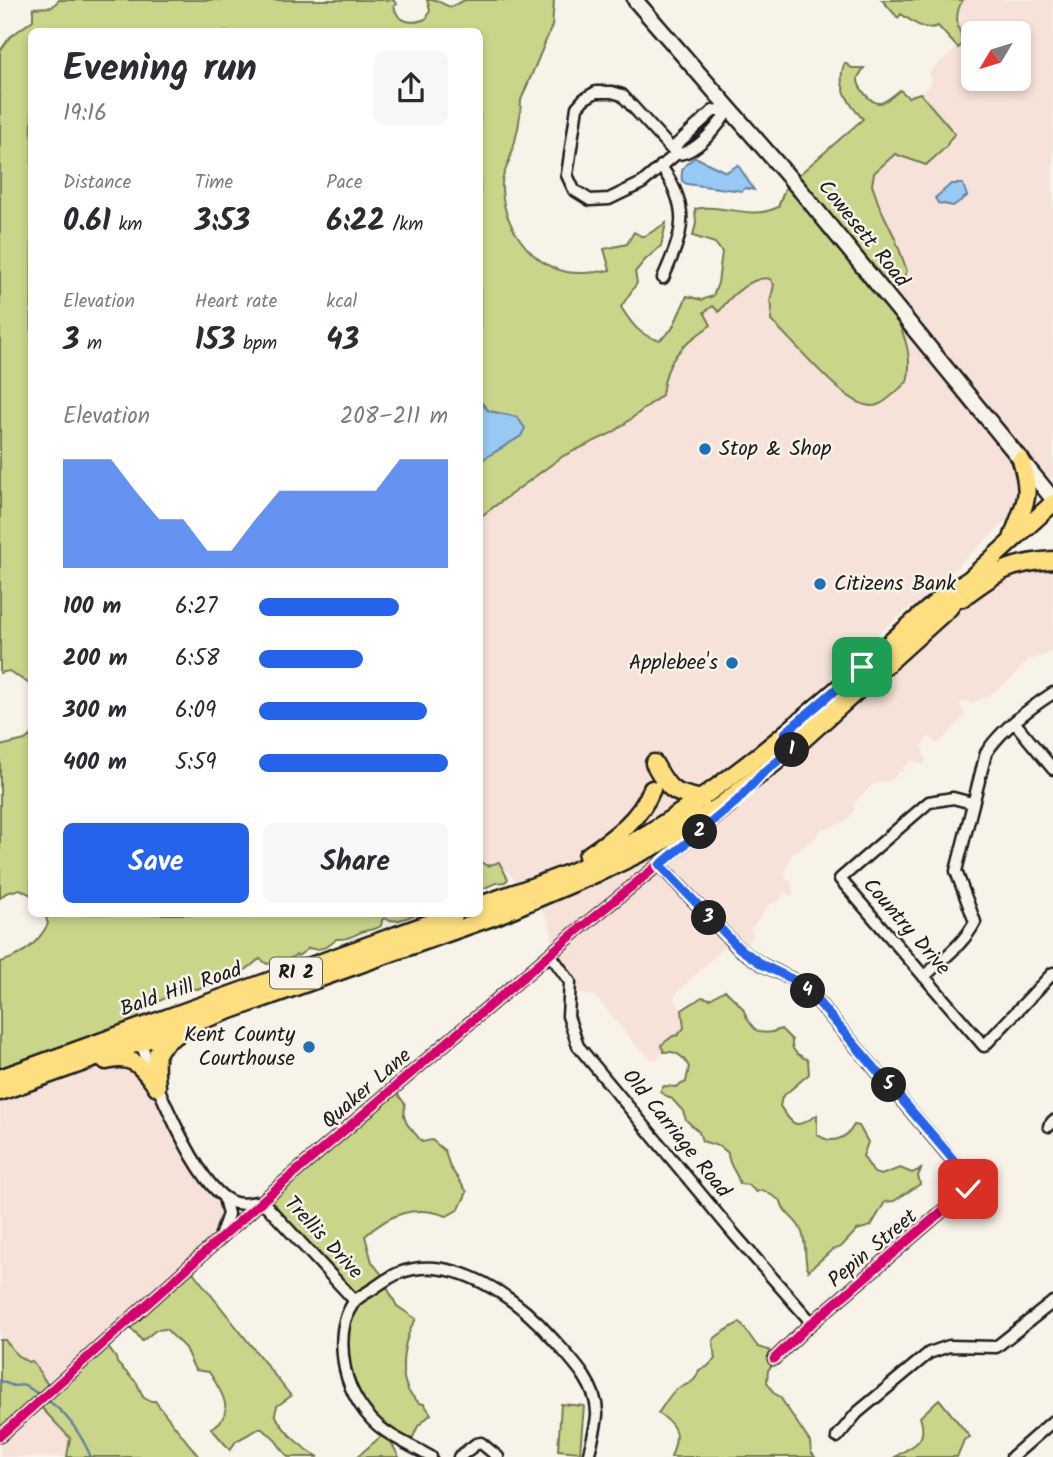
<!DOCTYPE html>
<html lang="en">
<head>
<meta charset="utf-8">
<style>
	body { margin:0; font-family:Kalam,sans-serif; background:#f7f7f7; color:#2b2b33; height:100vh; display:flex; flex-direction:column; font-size:26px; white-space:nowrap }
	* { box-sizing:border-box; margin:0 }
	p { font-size:23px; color:#7c7c81 }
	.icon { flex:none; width:38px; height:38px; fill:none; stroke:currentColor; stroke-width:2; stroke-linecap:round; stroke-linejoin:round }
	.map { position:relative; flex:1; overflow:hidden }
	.drawer { position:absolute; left:28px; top:28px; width:455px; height:889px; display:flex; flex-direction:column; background:#fff; border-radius:10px; box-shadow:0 4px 10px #0003 }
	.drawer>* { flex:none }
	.needle { width:46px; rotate:232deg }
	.tools { position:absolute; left:961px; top:21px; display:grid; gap:14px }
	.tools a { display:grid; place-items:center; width:70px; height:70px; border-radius:10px; background:#fff; box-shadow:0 4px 10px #0003; font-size:35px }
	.pin { position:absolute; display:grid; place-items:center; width:60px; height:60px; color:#fff; margin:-30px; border-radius:14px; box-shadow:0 4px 10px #0006 }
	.km { position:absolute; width:35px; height:35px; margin:-18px; border-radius:50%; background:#222; color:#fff; font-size:19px; line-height:35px; text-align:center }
	.round { display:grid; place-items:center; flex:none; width:74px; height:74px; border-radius:10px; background:#f7f7f7 }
	.overview { display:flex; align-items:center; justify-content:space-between; height:119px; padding:0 35px }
	h1 { font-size:38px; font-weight:700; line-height:52px }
	.stats { display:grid; grid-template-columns:repeat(3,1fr); gap:10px; height:119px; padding:7px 35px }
	.stats div { display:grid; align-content:center }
	.stats b { font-size:30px; font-weight:700 }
	.stats small { font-size:19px; font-weight:400 }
	.stats p { font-size:19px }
	.chart { height:196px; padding:14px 35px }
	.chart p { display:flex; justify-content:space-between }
	.chart svg { width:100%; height:126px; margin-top:7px; fill:#2563eb; opacity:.7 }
	.action { display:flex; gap:14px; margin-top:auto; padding:14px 35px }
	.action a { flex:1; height:80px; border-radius:10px; background:#2563eb; color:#fff; font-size:28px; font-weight:700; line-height:80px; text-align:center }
	.action a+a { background:#f7f7f7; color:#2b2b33 }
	ul { padding:0 35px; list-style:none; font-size:23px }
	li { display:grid; grid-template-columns:112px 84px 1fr; align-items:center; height:52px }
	li i { height:18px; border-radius:9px; background:#2563eb }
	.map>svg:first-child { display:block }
	.built { fill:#f6e2d8; fill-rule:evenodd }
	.green { fill:#c9d689; stroke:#727952; stroke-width:2 }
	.water { fill:#98c8f4; stroke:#66839e; stroke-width:2 }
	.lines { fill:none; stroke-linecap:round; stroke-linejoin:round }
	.stream { stroke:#66839e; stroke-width:2.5 }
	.street-casing { stroke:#1c1c1c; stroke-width:15 }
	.secondary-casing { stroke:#1c1c1c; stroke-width:19 }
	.primary-casing { stroke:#1c1c1c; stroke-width:21 }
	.street { stroke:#f7f3e8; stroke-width:10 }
	.secondary { stroke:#f7f3e8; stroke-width:14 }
	.primary { stroke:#fedf80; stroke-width:16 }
	.cycleway-casing { stroke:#f7f3e8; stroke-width:13 }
	.cycleway { stroke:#d6006c; stroke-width:9 }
	.route-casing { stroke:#fff; stroke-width:14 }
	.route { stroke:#2563eb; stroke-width:9 }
	.poi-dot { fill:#1f6fb2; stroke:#f7f3e8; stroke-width:2.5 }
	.labels { text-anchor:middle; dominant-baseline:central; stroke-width:5; stroke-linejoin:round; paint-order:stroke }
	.shield { fill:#f7f3e8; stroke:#5e5c59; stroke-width:2 }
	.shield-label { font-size:19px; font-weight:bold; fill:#1c1c1c }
	.street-label { font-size:21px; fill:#1c1c1c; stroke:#f7f3e8 }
	.poi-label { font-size:21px; fill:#1c1c1c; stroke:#f7f3e8; text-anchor:start }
</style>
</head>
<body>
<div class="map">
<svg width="1053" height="1457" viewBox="0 0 1053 1457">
	<rect width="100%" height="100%" fill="#f7f3e8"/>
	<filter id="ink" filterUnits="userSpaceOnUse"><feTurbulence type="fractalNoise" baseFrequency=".0143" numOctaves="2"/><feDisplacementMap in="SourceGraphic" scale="14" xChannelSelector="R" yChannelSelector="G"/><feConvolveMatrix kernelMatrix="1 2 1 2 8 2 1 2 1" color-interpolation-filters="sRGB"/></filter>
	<g filter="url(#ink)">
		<!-- built -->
		<path class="built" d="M963 0H1053V476L916 606 913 605 904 612 830 676 838 687 669 822 679 832 852 704 995 576 1053 560V650L1038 658 1030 659 1010 680 988 697 982 698 973 704 966 701 959 704 966 715 942 740 938 744 930 737 925 740 922 748 926 761 923 765 912 761 902 768 904 771 897 773 894 779 872 785 854 803 855 809 846 821 829 828H821L816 838 792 853 785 873 786 878 792 883 793 896 783 893 780 900 767 906 761 917 751 928 753 935 743 950 729 942 674 996 676 1003 682 1010 684 1028 677 1036 661 1045 664 1052 655 1060 651 1059 644 1051 640 1050 594 995 574 994 551 957 554 949 549 921 531 898 508 872 480 862V517L563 456 614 432 662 395 664 377 672 357 686 343 703 312 713 306 724 304 758 279H771L774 285 770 302 771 321 786 333 813 364 838 386 897 319 887 297 899 286 904 274 895 238 879 205 872 185 874 173 895 154 935 108 920 93 930 85 932 79 929 72 964 42 957 24 960 4ZM973 33H1018V79H973Z
			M129 1032 155 1081 173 1123 225 1201 227 1216 217 1239 50 1388 28 1362 0 1340V1078Z
			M39 1404 70 1438 67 1457H0V1435Z"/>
		<!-- green -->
		<path class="green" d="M59 0H393L397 4 394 6C397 23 414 25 427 18L430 10 427 0H435L450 7 465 0H554L552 26 521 100C521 118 516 140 510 158 508 166 502 175 502 183 501 221 528 264 567 272 580 275 597 272 610 270L604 249 627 244 634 232 641 236H645L666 223 661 246 644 261 635 272 637 283 621 307C631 323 640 337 660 340L672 329 687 296 702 300 713 296 718 283 722 252 715 243 693 236 696 223 695 209C723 203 752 221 778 207L786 186 863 119C849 105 835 82 845 63L852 68H864C862 71 859 75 858 78 857 87 871 104 880 103 887 102 895 94 900 90L908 97 920 93 955 134 950 139 946 147 926 165 895 154 874 173 872 185 879 205 895 238 907 271 899 286 887 297C899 323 915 352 907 382 898 389 883 407 871 406 842 404 794 340 771 321L772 306 770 302 774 285 770 279C754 274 728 298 719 312L713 306 704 312 711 325C682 346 666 357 662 395L614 432 563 456 480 517V461L521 436 517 417 489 411 480 401V32H32L31 685 9 671 0 673V51L10 37 33 20V8L52 7Z
			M882 0H963C954 13 956 29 965 42L958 48 938 26C924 32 913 22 901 14L898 18Z
			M31 735V895L20 889 6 893 0 898V746L25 740Z
			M480 862 488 866 499 862 508 879 505 882 496 883 480 890Z
			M45 914H419C407 916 396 925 384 918L382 920 381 926C375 930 371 929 364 931 353 935 348 940 336 939 330 947 319 951 309 948L298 956 296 955 288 960 267 964 260 959C254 962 250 968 243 971 233 976 206 987 197 989 193 989 189 987 186 988 170 992 159 1005 142 1008L139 1016 141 1030 0 1078V962C21 957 38 943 48 924Z
			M725 990C730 996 741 1004 744 1011 752 1031 760 1038 781 1029L792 1040C791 1052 798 1055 808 1060L809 1074 782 1097 780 1106C794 1127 795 1129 817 1115V1134C830 1145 846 1140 854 1125L859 1126 868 1142 863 1156 874 1173 881 1175 900 1168 912 1173 921 1169 918 1176 920 1184 894 1201 885 1202 871 1226 857 1230 841 1247 832 1250 808 1271C803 1257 808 1242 800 1228 794 1217 783 1213 781 1201L763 1190 756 1192 749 1185 740 1184C737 1171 728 1166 728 1153L721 1147 702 1141 699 1132 686 1120 683 1111 672 1099 660 1092 664 1086 676 1087 686 1082 689 1067C684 1057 676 1050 664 1052L661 1045 673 1036 678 1035 684 1028 682 1010 702 997 710 999Z
			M394 1089 405 1104 404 1116 407 1124 422 1142 432 1140 445 1151 450 1167 467 1192 459 1209 447 1216C414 1204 390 1214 365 1236L372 1262 385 1279 384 1282 397 1306 416 1319C404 1337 398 1370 408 1390 410 1395 416 1399 419 1403L424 1404 431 1414 418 1426 410 1444 387 1435 399 1457H357L385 1433 351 1393 341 1335 353 1303 262 1201Z
			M189 1267 291 1396 277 1406 275 1414C283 1432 302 1448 319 1457H288L272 1436 260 1428 236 1441 230 1450 211 1428C238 1415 221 1390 209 1372L195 1370 185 1348 166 1329 156 1330 142 1341 136 1333 125 1324Z
			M740 1322 758 1347 769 1350 776 1362 768 1370 767 1382 774 1393 780 1397 810 1442 811 1452 815 1457H671C679 1436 679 1426 658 1413 664 1406 670 1393 677 1389 688 1383 695 1384 699 1370L707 1367 715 1359 713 1340C720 1332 731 1328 740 1322Z
			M0 1340H5L17 1355 28 1362 32 1361 50 1388 105 1343 116 1358 117 1363 137 1383 143 1397 149 1401H155L199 1457H67L70 1438 37 1403 0 1435Z
			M939 1399 970 1437 964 1440 957 1457H895C912 1445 929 1444 920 1417Z
			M561 1404 584 1406 580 1452 558 1450Z"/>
		<!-- water -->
		<path class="water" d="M695 157 726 172 738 165 754 190 745 188 742 191 687 184 682 181C680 167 685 165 695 157Z
			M951 184H963L967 196 953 206 938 203 935 198Z
			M480 402 489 411 517 417 525 428 521 436 480 461Z"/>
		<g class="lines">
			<!-- stream -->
			<path class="stream" d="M0 1381 14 1386 25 1385 41 1396
				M47 1400C68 1414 81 1434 91 1457"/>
			<!-- street casing -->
			<g class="street-casing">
				<path id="street" d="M676 154 622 95 612 92H596L584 99 577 107 567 175 574 190 590 200 609 199 642 183 676 154C695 155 721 124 729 108
					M676 154V145L713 111 729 108
					M661 166C692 211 683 232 663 278
					M1015 723 1053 769
					M972 803 953 798 929 802 840 879 984 1046 1053 973
					M660 865 739 949 763 965 798 982 813 996 970 1181 968 1189 806 1328 774 1359
					M550 954 570 982 568 1016 578 1046 734 1234 812 1323
					M924 977C941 960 964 944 975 922L956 871 986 753C1001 729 1030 708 1053 693
					M139 1037C151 1074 196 1185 230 1201 240 1206 251 1203 262 1201
					M1049 1126 1053 1121
					M262 1201 355 1301
					M221 1234 228 1214 224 1198
					M0 1436 262 1201 578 930 731 806
					M837 1437 857 1413 929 1353 949 1346 996 1347 1053 1302
					M431 1457C416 1448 399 1441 385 1431 365 1417 350 1393 345 1369 341 1348 340 1321 354 1302 358 1297 366 1293 371 1290 380 1284 389 1277 399 1273 454 1252 518 1299 552 1338 571 1359 598 1385 597 1415 596 1429 591 1444 588 1457
					M459 1457 476 1444 481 1443 498 1457
					M1012 1457 1053 1421"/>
			</g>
			<!-- secondary casing -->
			<g class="secondary-casing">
				<path id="secondary" d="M635 0 801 191 1053 499"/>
			</g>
			<!-- primary casing -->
			<g class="primary-casing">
				<path id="primary" d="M1012 539C1024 501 1033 501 1021 460
					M962 598C997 572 1008 563 1053 560
					M654 763C669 790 671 793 702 799
					M587 856C614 838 640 819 652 789
					M480 905C531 887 585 870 633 842 746 777 844 682 942 597L970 579 1053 503
					M106 1061C134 1054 141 1066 157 1087
					M0 1078 455 914
					M157 1087C155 1059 151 1049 178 1034
					M0 1092 498 915 607 869 659 844 721 805 796 746 949 608 970 579"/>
			</g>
			<!-- street -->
			<use href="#street" class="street"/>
			<!-- secondary -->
			<use href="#secondary" class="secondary"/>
			<!-- primary -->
			<use href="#primary" class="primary"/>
			<!-- cycleway casing -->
			<g class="cycleway-casing">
				<path id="cycleway" d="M660 865 739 949 763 965 798 982 813 996 970 1181 968 1189 806 1328 774 1359
					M0 1436 262 1201 578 930 737 801 762 774"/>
			</g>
			<!-- cycleway -->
			<use href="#cycleway" class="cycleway"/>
		</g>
	</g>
	<g class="lines" filter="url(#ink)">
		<!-- route casing -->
		<g class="route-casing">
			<path id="route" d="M862 667 785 733 796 746 762 774 737 801 660 865 739 948 763 965 798 982 813 996 969 1178 968 1189"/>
		</g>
		<!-- route -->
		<use href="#route" class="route"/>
	</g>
	<!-- markers -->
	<g class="poi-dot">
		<circle cx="705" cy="449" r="7"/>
		<circle cx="820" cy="584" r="7"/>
		<circle cx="732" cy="663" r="7"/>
		<circle cx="309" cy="1047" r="7"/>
	</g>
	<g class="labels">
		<!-- shield labels -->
		<rect class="shield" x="270" y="957.5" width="52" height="31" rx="5"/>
		<g class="shield-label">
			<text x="296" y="973">RI 2</text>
		</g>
		<!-- street labels -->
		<g class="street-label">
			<text transform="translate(863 234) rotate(51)">Cowesett Road</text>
			<text transform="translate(906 927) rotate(49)">Country Drive</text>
			<text transform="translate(181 990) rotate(-19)">Bald Hill Road</text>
			<text transform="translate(367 1089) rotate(-41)">Quaker Lane</text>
			<text transform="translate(676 1134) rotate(51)">Old Carriage Road</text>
			<text transform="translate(323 1238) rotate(47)">Trellis Drive</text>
			<text transform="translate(873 1249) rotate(-40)">Pepin Street</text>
		</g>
		<!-- poi labels -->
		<g class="poi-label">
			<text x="719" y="449">Stop &amp; Shop</text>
			<text x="834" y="584">Citizens Bank</text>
			<text x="718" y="663" text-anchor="end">Applebee's</text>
			<text x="295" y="1035" text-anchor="end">Kent County<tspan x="295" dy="24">Courthouse</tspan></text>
		</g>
	</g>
</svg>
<div class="tools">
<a><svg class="needle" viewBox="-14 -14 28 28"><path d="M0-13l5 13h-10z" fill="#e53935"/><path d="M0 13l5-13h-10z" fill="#7c7c81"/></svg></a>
</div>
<div class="pin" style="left:862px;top:667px;background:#1e9e55"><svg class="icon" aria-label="arrive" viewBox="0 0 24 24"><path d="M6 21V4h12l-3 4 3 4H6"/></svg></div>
<div class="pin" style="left:968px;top:1189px;background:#d93025"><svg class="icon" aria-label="check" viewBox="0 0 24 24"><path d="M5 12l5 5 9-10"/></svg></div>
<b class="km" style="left:792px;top:750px">1</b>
<b class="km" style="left:700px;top:832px">2</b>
<b class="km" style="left:709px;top:918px">3</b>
<b class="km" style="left:808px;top:991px">4</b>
<b class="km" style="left:889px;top:1085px">5</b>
<section class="drawer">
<div class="overview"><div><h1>Evening run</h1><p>19:16</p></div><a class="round"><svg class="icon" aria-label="share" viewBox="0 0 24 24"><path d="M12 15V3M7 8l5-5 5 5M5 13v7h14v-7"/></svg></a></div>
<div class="stats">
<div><p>Distance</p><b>0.61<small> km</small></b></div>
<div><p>Time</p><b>3:53</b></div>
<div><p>Pace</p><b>6:22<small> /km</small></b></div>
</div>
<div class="stats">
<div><p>Elevation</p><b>3<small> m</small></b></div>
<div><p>Heart rate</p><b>153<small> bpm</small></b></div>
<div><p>kcal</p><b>43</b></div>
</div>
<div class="chart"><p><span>Elevation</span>208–211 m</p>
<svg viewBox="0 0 160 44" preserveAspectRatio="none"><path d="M0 44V6L10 6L20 6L30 17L40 27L50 27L60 38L70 38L80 27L90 17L100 17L110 17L120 17L130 17L140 6L150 6L160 6V44z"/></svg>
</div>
<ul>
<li><b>100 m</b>6:27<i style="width:74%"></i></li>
<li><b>200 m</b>6:58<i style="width:55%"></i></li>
<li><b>300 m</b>6:09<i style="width:89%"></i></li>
<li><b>400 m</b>5:59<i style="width:100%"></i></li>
</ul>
<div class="action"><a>Save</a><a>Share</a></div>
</section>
</div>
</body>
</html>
